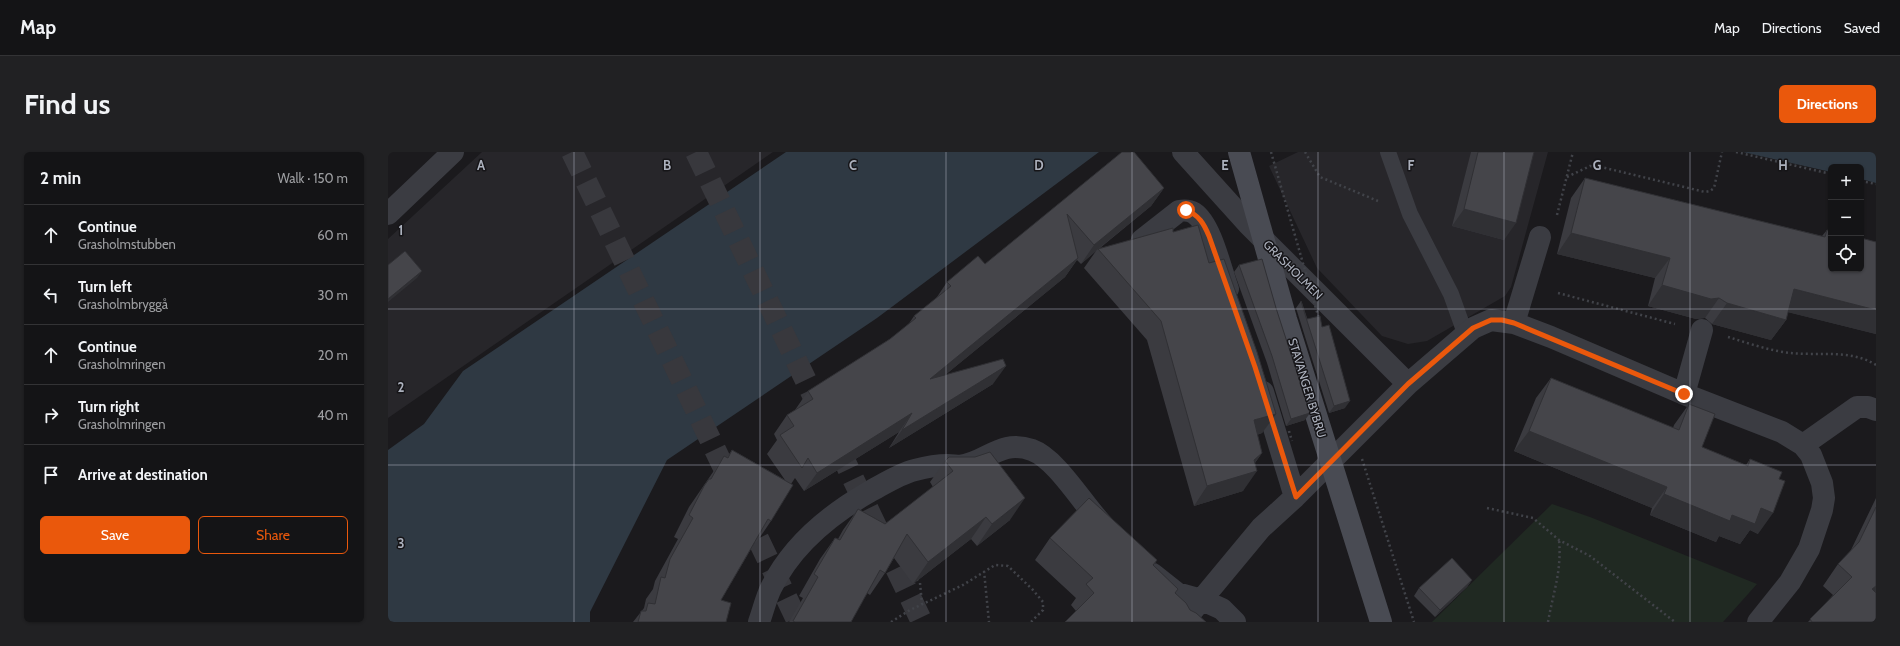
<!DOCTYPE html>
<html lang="en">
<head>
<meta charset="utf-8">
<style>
  body { margin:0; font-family:Cabin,sans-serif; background:#212123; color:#f1f3f6 }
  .controls { position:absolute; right:12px; top:12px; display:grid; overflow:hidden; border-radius:6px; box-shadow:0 1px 3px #0004 }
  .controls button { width:36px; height:36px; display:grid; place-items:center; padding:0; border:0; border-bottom:1px solid #333335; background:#141416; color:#f1f3f6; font:20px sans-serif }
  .stop { position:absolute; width:12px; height:12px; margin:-9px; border:3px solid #ea580c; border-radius:50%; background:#fff }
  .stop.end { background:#ea580c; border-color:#fff; box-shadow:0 1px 4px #0008 }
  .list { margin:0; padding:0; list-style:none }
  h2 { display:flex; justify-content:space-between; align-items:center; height:52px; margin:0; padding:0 16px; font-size:17px }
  h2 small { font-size:13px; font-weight:400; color:#9d9ea1 }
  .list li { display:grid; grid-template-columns:26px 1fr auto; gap:12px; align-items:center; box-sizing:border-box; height:60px; padding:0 16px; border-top:1px solid #333335 }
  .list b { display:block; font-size:15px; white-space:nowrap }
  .list p { margin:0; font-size:13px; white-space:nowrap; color:#9d9ea1 }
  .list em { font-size:13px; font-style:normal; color:#9d9ea1 }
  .actions { display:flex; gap:8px; padding:12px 16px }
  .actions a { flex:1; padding:9px 0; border:1px solid #ea580c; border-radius:6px; text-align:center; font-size:14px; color:#ea580c }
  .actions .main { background:#ea580c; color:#fff }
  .icon { flex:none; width:22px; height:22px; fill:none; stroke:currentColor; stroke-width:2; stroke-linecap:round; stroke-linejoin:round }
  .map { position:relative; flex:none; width:1488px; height:470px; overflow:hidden; border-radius:6px }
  header { display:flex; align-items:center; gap:24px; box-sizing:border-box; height:56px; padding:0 20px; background:#141416; border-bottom:1px solid #333335 }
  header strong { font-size:19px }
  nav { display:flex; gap:22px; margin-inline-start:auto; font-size:14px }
  .intro { display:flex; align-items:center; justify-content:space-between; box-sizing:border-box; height:96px; padding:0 24px }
  h1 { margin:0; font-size:28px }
  .button { padding:10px 18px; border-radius:6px; background:#ea580c; color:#fff; font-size:14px; font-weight:700 }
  main { display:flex; gap:24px; padding:0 24px }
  aside { flex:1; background:#141416; border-radius:6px; box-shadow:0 1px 3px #0004 }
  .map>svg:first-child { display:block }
  .built { fill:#27262a }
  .green { fill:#202922 }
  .water { fill:#2f3943 }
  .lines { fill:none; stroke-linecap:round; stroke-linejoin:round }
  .trunk-tunnel { stroke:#38383d; stroke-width:22; stroke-dasharray:22 11; stroke-linecap:butt }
  .path { stroke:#414349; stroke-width:2.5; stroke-dasharray:2 3; stroke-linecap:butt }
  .service { stroke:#3b3c42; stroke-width:16 }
  .minor { stroke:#3b3c42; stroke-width:22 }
  .path-bridge { stroke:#414349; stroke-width:2.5; stroke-dasharray:2 3; stroke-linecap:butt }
  .secondary-bridge { stroke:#494b53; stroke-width:22 }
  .wall { fill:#3b3b40 }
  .shaded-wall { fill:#303034 }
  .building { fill:#45454a; stroke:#303034 }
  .route { stroke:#ea580c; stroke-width:5 }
  .grid { fill:none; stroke:#acb1bd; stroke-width:1; stroke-opacity:0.55 }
  .labels { text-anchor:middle; stroke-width:3; stroke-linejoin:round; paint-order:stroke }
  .street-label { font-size:12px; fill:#acb1bd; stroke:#161518 }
  .grid-label { font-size:13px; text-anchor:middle; font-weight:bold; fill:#acb1bd; stroke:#161518; stroke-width:3; stroke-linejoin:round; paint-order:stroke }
</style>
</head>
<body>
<header>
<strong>Map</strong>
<nav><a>Map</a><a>Directions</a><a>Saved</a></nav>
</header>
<div class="intro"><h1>Find us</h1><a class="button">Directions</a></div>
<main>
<aside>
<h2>2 min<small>Walk · 150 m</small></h2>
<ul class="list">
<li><svg class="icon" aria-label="ahead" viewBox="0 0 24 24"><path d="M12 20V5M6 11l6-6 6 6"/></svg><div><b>Continue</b><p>Grasholmstubben</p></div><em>60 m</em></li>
<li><svg class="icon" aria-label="left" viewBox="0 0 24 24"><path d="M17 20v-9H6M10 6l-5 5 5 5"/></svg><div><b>Turn left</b><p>Grasholmbryggå</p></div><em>30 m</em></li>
<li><svg class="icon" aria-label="ahead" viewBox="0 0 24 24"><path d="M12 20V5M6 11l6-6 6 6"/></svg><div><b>Continue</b><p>Grasholmringen</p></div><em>20 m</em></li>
<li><svg class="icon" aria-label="right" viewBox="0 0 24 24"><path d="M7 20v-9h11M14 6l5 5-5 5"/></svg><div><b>Turn right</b><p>Grasholmringen</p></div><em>40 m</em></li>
<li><svg class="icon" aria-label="arrive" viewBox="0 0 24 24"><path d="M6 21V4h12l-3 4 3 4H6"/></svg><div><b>Arrive at destination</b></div></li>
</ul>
<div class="actions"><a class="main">Save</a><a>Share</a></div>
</aside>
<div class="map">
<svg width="1488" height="470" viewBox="0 0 1488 470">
  <rect width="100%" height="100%" fill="#1b1a1d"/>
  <path class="built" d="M94,0H385L0,266V87Z
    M910,0H1160L1123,135L1117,144L1039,189L1020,192L994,184L929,116L881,14Z"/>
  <path class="green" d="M1164,352L1202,365L1369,432L1335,470H1044Z"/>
  <path class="water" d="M398,0H711L489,166L279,308L202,460V470H0V298L36,272L75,219Z
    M1355,0H1488V31L1473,27V15H1443V20Z"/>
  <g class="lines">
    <path class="trunk-tunnel" d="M184,0L410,470
      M308,0L534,470"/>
    <path class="path" d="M917,0L932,25L990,49
      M1348,0L1443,22
      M1179,25L1202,14L1213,15L1317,40L1322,39L1326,36L1334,0
      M1473,29L1488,32
      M1169,63L1185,0
      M1170,141L1287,172
      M1340,185C1360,191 1382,199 1403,201C1431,204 1463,197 1488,213
      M1099,356L1145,366L1171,388L1202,404L1287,470
      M596,419L601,470
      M529,427L532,431L534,452
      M503,470L522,458L575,433L607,413L620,414L645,438L655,450V458L643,470
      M1160,470C1165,441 1174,419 1171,388"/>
    <path class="service" d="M1000,0L1022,62L1063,142L1078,184"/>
    <path class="minor" d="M795,0L860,72L1020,232
      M0,62L65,0
      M754,88L791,59C796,58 801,58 806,61C823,72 833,118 840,137
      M1126,171L1152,85
      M875,240L907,345
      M1296,242L1314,178
      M1415,293L1469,255H1480L1488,258
      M765,422L789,441L814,448L834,457L847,470
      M371,470C375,459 378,446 383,436C404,393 441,363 481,340C496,332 511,322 527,318C538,315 549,313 560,313C564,313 568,314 572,314C600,310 612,287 644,298C669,307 696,354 716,374
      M795,470L873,376L907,345L1020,232L1085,176L1103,168L1126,171L1163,185L1296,242L1394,280L1415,293L1423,303L1434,331L1436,346L1434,358L1421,397L1402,430L1370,470"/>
    <path class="path-bridge" d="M883,0L931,167
      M901,279L904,289
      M974,307L1026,470"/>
    <path class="secondary-bridge" d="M851,0L898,167L993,470"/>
  </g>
  <path class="wall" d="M734,0L776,36L763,54L712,96L785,80L821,111L888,262L874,281L869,283L874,301L867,311L855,339L806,354L759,188L696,116L708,99L693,112L689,108L677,125L557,223L605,232L501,296L511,280L416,339L407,326L403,332L383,369L368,391L367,390L333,448L338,470H245L256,456L258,447L265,437L267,429L290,387L286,385L301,355L336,304L339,305L344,298L397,328L379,302L389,288L386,282L399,263L407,258L420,239L502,187L520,173L526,164L547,148L559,130L597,112Z
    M1083,0H1146L1116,88L1064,74Z
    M1197,26L1434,84L1439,78L1488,90V182L1400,160L1398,168L1383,188L1324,172L1317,166L1308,167L1260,154L1267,126L1169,102L1183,46Z
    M851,113L917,268L898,274L879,211L846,120Z
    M913,149L919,167L934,175L957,256L941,261L908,156Z
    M1163,226L1285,276L1286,273L1301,252L1314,295L1358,313L1362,307L1370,382L1362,378L1352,392L1331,384L1328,390L1262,363L1264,356L1126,299L1148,246Z
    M557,309L622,368L589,394L583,387L525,432L506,406L497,421L482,443L479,441L463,470H401L415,446L411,444L432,407L447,386L450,387L455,378L470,357L497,372L545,335L542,330Z
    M1488,346V470H1420L1445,443L1435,434L1450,412L1462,400Z
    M662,386L769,408L766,413L688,459L683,453L688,446L647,408Z
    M1084,428L1079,435L1047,465L1026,444L1031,436Z"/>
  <path class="shaded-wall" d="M776,36L763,54L710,97L708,99L693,112L706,93Z
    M1076,57L1128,71L1116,88L1064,74Z
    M1183,81L1282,106L1267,126L1169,102Z
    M690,106L677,125L529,246L542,227Z
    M34,119L29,126L0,150V147Z
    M1274,133L1331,146L1317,166L1308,167L1260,154Z
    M1406,137L1488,158V182L1391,158Z
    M1339,151L1398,168L1383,188L1324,172Z
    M618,214L605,232L501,296L514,278Z
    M962,249L957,256L941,261L946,254Z
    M524,261L511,280L416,339L429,321Z
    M922,261L917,268L898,274L903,267Z
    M888,262L874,281L852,288L866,268Z
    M1141,279L1279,335L1264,356L1126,299Z
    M874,301L860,320L869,319L855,339L806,354L819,334L866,308Z
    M1276,342L1344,363L1373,356L1385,361L1370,382L1362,378L1352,392L1331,384L1328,390L1262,363Z
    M637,346L622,368L589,394L604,372Z
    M598,365L583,387L525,432L540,410Z
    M1084,428L1079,435L1047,465L1052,458Z
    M1488,434V440L1469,459L1484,437Z"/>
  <path class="building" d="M734,0H746L776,36L706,93L679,62L690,106L542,227L615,207L618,214L514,278L524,261L429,321L420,306L414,316L392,283L406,274L399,263L425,247L420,239L502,187L528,166L526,164L563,134L559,130L590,104L597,112Z
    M1090,0H1146L1128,71L1076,57Z
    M1197,26L1437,85L1439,78L1443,79V117H1473V86L1488,90V158L1406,137L1398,168L1339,151L1331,146L1323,147L1274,133L1282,106L1183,81Z
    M810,73L821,111L836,107L869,200L888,262L866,268L874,301L866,308L869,319L819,334L773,169L710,97L785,76V80Z
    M17,99L34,119L0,147V113Z
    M874,107L888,156L922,261L903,267L884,204L851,113Z
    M913,149L919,167L932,164L934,175L941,173L962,249L946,254L915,156Z
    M1163,226L1291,278L1301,252L1327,262L1314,295L1360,314L1362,307L1394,320L1391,327L1397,329L1385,361L1373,356L1367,372L1344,363L1342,369L1276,342L1279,335L1141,279Z
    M344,298L405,333L383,369L380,367L333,448L343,451L338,470H250L253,459H258L260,451L267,452L273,425L277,426L282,407L305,366L301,363L316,334L321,327H323L336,304L340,306Z
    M602,300L637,346L604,372L598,365L540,410L519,382L497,421L492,418L463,470H407L405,469L430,425L426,422L447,386L452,388L470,357L497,372L565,319L557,309L561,305H587Z
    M701,346L769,408L765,413L790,437L787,441L798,451L802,458L808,461L818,470H677L706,441L698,432L705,426L662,386Z
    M1488,355V434L1484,437L1488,441V470H1424L1422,467L1464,425L1450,412L1471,390Z
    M1064,406L1084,428L1052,458L1031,436Z"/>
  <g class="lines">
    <path class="route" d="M798,58C811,63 816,72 821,84L867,215L908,345L1020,232L1085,176L1103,168H1114L1126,171L1296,242"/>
  </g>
  <path class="grid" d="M186,0V470M372,0V470M558,0V470M744,0V470M930,0V470M1116,0V470M1302,0V470M0,157H1488M0,313H1488"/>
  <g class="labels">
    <g class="street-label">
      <text transform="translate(905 118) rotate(45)" y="4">GRASHOLMEN</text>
      <text transform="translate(919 236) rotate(73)" y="4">STAVANGER BYBRU</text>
    </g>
  </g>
  <g class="grid-label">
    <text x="93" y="18">A</text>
    <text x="279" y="18">B</text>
    <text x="465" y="18">C</text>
    <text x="651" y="18">D</text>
    <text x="837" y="18">E</text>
    <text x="1023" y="18">F</text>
    <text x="1209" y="18">G</text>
    <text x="1395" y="18">H</text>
    <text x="13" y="83">1</text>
    <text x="13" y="240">2</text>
    <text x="13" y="396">3</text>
  </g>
</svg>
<div class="controls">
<button>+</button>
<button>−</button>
<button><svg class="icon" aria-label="locate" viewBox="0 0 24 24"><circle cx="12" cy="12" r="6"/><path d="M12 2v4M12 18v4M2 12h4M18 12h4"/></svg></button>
</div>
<div class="stop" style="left:798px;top:58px"></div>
<div class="stop end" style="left:1296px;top:242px"></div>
</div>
</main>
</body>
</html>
